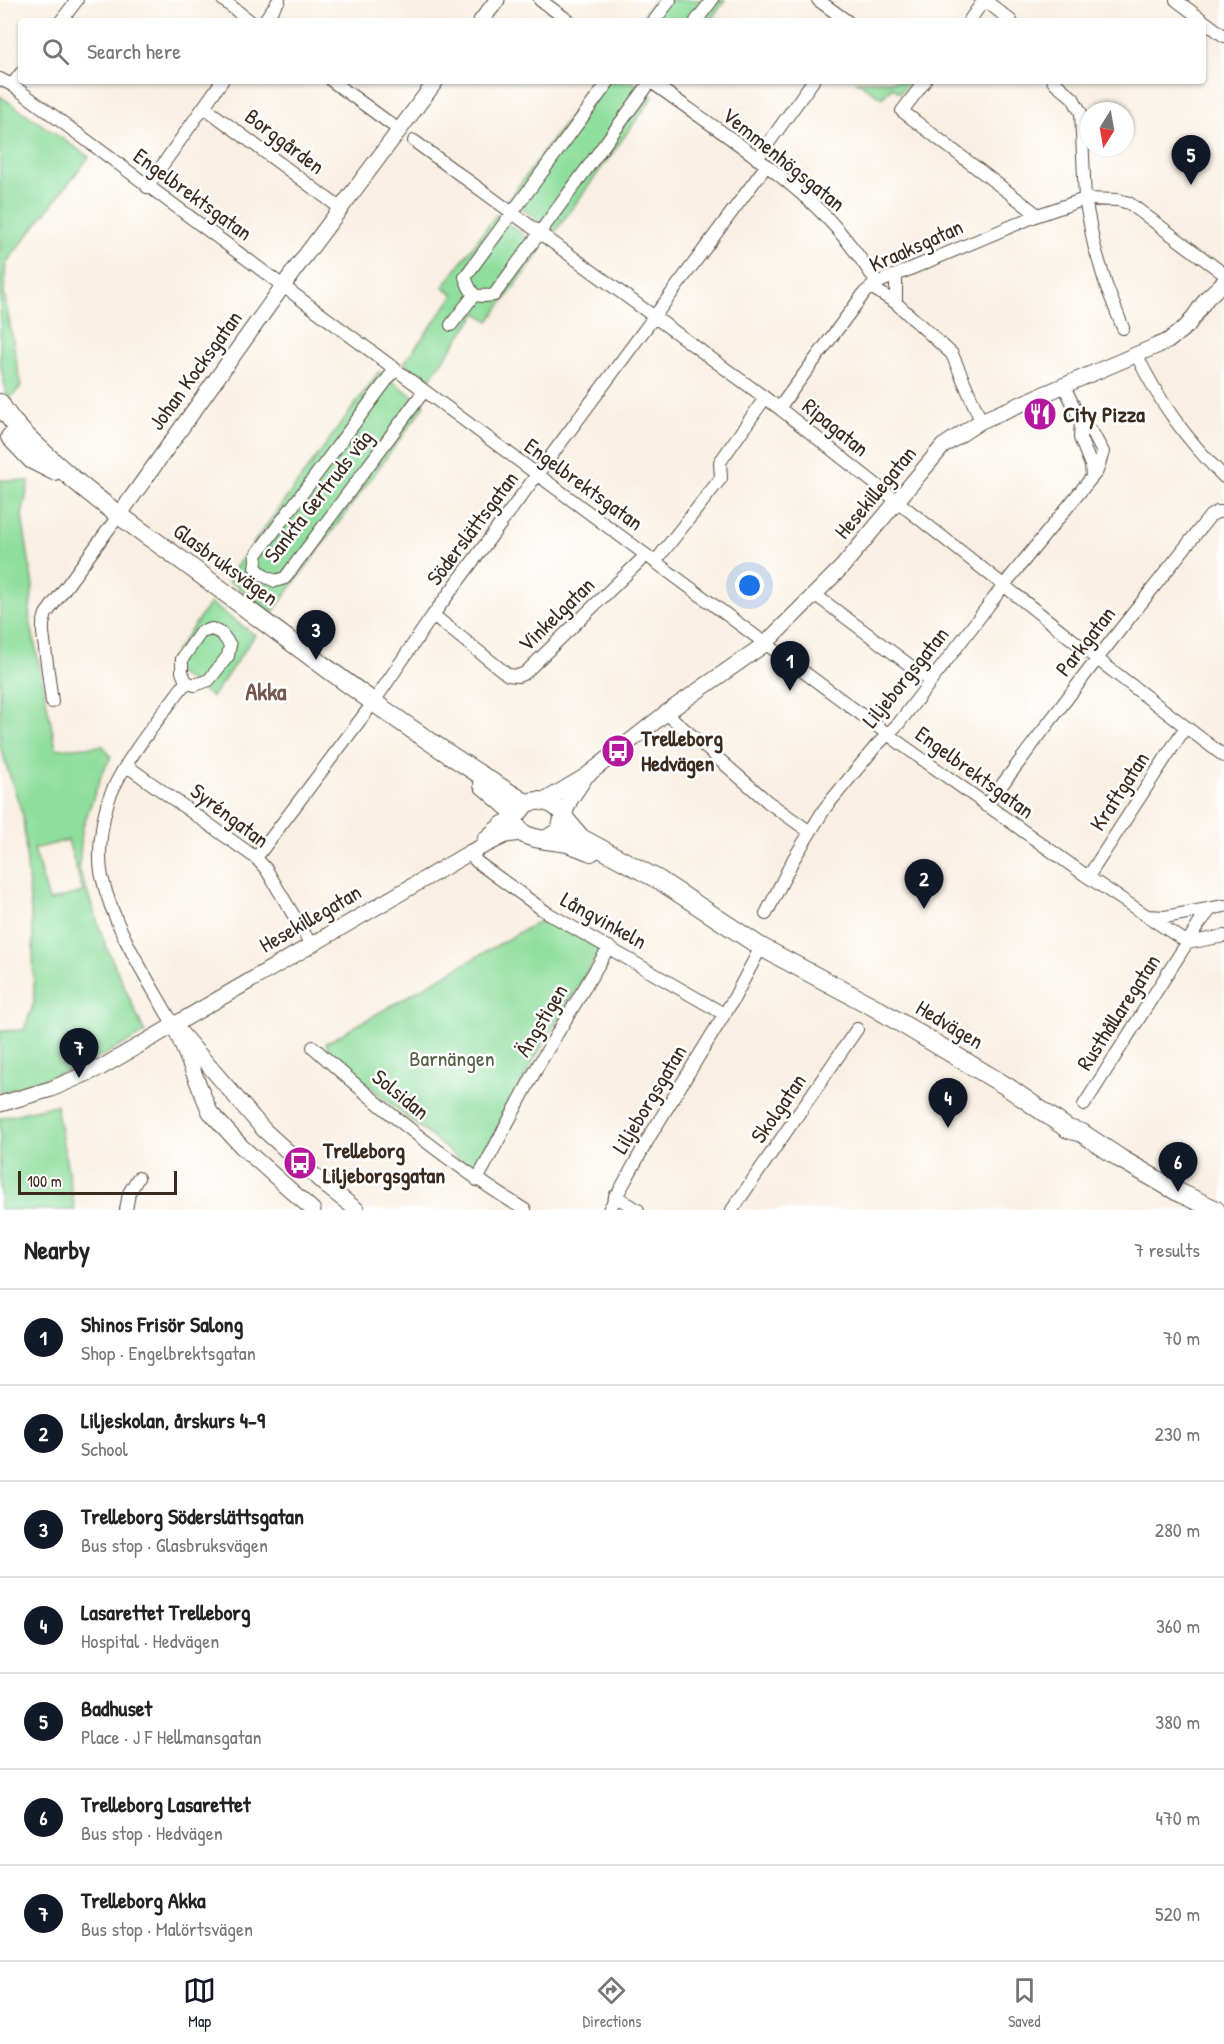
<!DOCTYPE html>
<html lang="en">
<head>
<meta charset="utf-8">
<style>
  body { margin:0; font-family:"Patrick Hand",sans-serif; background:#f2f2f2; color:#222 }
  .compass { position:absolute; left:1080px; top:102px; width:54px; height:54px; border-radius:50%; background:#fff; box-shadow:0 2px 4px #0004; rotate:191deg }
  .scale { position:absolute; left:18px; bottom:15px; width:159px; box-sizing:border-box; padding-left:6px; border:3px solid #3b2a1e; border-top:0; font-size:16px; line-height:21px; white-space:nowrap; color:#3b2a1e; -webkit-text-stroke:4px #fff; paint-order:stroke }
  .you { position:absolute; left:750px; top:586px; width:21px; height:21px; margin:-15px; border:4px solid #fff; border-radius:50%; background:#1a73e8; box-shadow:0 0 0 9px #1a73e833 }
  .badge { display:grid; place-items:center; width:39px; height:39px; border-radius:50%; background:#111827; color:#fff; font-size:20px; font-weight:700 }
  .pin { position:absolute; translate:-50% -50px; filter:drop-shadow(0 2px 3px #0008) }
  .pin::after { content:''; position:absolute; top:32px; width:21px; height:18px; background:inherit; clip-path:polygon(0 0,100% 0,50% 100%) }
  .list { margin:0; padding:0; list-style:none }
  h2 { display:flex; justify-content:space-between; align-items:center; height:78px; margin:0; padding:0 24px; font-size:26px }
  h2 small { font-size:20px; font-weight:400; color:#767676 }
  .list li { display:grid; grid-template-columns:39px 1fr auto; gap:18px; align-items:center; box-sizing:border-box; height:96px; padding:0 24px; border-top:2px solid #e0e0e0 }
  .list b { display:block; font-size:22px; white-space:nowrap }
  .list p { margin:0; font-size:20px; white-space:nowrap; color:#767676 }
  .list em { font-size:20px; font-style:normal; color:#767676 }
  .icon { flex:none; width:33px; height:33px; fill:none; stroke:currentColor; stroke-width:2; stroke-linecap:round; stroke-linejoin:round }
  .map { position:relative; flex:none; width:1224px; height:1210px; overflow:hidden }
  .search { position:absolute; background:#fff; box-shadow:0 2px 4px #0004; left:18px; right:18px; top:18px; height:66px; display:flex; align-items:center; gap:15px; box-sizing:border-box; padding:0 21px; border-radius:6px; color:#767676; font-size:22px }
  .sheet { height:750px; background:#fff }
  nav { display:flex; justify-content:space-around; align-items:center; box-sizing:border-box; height:84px; border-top:2px solid #e0e0e0; background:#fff; font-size:16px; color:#767676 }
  nav a { display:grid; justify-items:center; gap:3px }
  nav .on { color:#111827 }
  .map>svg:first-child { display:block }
  .green { fill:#8fde9d; stroke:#65845e; stroke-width:1.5; fill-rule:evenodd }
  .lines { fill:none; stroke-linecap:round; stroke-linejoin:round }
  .minor-casing { stroke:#58483c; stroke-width:14 }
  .tertiary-casing { stroke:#58483c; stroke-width:17 }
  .secondary-casing { stroke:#58483c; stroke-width:20 }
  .minor { stroke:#fff; stroke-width:12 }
  .tertiary { stroke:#fff; stroke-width:15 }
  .secondary { stroke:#fff; stroke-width:18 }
  .labels { text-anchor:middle; stroke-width:5; stroke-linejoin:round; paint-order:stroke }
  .street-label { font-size:22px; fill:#3b2a1e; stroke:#fff }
  .poi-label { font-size:22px; font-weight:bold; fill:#3b2a1e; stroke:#fff; text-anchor:start }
  .park-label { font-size:22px; fill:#546044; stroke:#fff }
  .neighbourhood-label { font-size:24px; font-weight:bold; fill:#76564d; stroke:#fff }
</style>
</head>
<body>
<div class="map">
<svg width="1224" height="1210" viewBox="0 0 1224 1210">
  <rect width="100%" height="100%" fill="#fff"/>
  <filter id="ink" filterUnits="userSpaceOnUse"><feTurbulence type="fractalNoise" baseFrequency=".0167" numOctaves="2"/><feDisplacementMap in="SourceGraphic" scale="12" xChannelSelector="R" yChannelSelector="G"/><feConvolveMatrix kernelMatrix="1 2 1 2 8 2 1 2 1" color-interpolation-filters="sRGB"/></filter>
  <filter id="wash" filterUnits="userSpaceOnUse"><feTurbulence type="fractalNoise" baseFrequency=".008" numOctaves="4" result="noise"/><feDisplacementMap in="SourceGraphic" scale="24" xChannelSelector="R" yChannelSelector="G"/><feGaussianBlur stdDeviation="1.35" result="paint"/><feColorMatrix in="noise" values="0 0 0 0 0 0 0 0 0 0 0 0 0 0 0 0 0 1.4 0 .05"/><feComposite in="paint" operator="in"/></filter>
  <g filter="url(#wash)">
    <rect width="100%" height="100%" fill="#f9f0e3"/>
    <path class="green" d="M655,0H725L710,21H639Z
      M596,81H631L653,97L555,232L509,199Z
      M856,81H909L900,93L892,87L882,98Z
      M0,96L89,157L6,263L4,293L21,386L8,401L0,363Z
      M496,215L542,249L489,321L477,313L428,381L404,363L454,295L443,287Z
      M379,372L425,405L272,613L227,579Z
      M0,480L29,481L22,516L33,586L29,615L56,749L103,746L111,757L102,773L82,829L79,869L106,946L145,1033L85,1065L0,1093V1031L24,1030L34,1003L33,938L23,816L0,746ZM68,840L83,892L49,901L34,849Z
      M210,603L255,635L212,697L166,665Z
      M556,921L598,946L599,952L536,1056L479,1165L471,1169L330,1054L326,1043L536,923Z
      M56,1105L75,1210H0V1118Z"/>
  </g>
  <g filter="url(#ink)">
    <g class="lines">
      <g class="minor-casing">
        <path id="minor" d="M223,0L250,21
          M540,0L569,21
          M818,0L847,21
          M985,0L1011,21
          M1176,0L1224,36
          M61,21L77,0
          M264,21L279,0
          M654,21L670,0
          M696,21L712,0
          M969,21L984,0
          M0,79L12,85L901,744L1088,877L1188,943L1224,936
          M332,81L399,130
          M609,81L465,277L469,287L474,295L484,296L494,295L651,81
          M650,81C705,121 764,159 814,205C839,228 859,255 877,283
          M925,81L902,111L1038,215
          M1053,81L1073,98L1081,113L1085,199L1094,245L1106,285L1123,328
          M12,85L21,73
          M204,107L340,208
          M414,141L779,408L1097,659L1224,756
          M757,159L813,81
          M147,187L222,81
          M896,275V303
          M871,287L896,303L952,354L981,421
          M451,325L474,295
          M1136,354C1160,403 1185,438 1224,477
          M395,369L257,554L255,567L264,576L275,581L285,578L424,391
          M779,408L865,292L877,283L1038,215L1085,199L1118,200L1129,203L1224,274
          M1081,421L1080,438L1091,465L1092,477
          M655,562L721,478L720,462L765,398
          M814,594L931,681
          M433,615L508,675L518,676L525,673L646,555
          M212,629L222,634L230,645L228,656L209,680L195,685L186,682L182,672V659L201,632Z
          M52,702L43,633V624L46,614L119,515
          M666,713L768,802L810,832
          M127,766L256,858L266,869L310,943
          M986,806L1097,659L1210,516L1217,512H1224
          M469,853L477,862L546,912L724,1014
          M256,858L373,703L433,615L766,166
          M1088,877L1185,728
          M766,914L793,860L825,808L876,746L899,723L1004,585L1097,471L1103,452L1093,434L1081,421L1064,386
          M1148,916L1165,917L1224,906
          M173,1024C147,978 114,929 102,877C97,854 102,817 110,796C125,759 162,715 186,682
          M313,1047C379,1107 449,1163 525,1210
          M1084,1105L1199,924L1211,909
          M477,1180L539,1064L609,947
          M615,1196L638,1210
          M126,1210L129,1193L138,1178
          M609,1210L650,1136L733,1000L761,947
          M732,1210L857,1029"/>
      </g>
      <g class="tertiary-casing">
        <path id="tertiary" d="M481,21L497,0
          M119,515L293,272L436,81
          M544,801L586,776L666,713L765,644L842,567L943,446L981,421L1168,341L1188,325L1207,298L1224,282
          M564,815L570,800L584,779
          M485,839L502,824L514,818
          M173,1024L264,1130L325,1185L357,1210
          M178,1035L210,1112L242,1147L313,1210
          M0,1104L51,1089L102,1067L469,853L506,835L521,833"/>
      </g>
      <g class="secondary-casing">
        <path id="secondary" d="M0,403C11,423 28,438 45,454C90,497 142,531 192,568C301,649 409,733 526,803
          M10,437L32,460L54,471
          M483,785L516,814
          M565,819L581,838L659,880L761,947L874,1007L1006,1086L1068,1129L1082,1133L1121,1159L1178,1192L1216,1210
          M547,839L560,831L564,815C555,802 541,798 526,803L514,818C516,842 549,839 567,843C575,845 583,849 591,852"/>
      </g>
      <use href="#minor" class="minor"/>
      <use href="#tertiary" class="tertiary"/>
      <use href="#secondary" class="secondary"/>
    </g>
  </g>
  <defs>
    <g id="restaurant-disc" transform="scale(1.725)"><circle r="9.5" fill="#b5179e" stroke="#fff"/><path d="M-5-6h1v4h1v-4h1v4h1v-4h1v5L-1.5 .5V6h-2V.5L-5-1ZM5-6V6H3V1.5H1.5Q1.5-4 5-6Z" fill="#fff"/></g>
    <g id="bus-disc" transform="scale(1.725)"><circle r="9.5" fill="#b5179e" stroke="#fff"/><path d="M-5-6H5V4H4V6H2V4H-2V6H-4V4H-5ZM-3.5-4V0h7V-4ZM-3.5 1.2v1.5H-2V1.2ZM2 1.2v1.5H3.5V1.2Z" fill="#fff"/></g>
  </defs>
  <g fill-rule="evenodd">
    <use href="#restaurant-disc" x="1040" y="414"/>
    <use href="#bus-disc" x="618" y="751"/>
    <use href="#bus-disc" x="300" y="1163"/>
  </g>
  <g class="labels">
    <g class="street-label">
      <text transform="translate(285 141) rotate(37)" y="8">Borggården</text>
      <text transform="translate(784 159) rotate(39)" y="8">Vemmenhögsgatan</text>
      <text transform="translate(193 194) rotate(36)" y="8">Engelbrektsgatan</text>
      <text transform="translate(916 245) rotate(-24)" y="8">Kraaksgatan</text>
      <text transform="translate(195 370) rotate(-54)" y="8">Johan Kocksgatan</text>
      <text transform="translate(836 427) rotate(39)" y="8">Ripagatan</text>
      <text transform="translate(584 484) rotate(36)" y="8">Engelbrektsgatan</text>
      <text transform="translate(875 492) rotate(-50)" y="8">Hesekillegatan</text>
      <text transform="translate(318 496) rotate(-52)" y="8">Sankta Gertruds väg</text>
      <text transform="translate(472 528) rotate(-53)" y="8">Söderslättsgatan</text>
      <text transform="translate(226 564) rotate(36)" y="8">Glasbruksvägen</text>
      <text transform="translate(556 614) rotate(-44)" y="8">Vinkelgatan</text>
      <text transform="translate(1085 641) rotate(-52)" y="8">Parkgatan</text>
      <text transform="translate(905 677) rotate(-51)" y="8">Liljeborgsgatan</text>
      <text transform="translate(975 772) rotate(36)" y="8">Engelbrektsgatan</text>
      <text transform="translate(1119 791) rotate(-57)" y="8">Kraftgatan</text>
      <text transform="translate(230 815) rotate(37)" y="8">Syréngatan</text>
      <text transform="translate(310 918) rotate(-30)" y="8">Hesekillegatan</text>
      <text transform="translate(604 920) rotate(29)" y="8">Långvinkeln</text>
      <text transform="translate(1118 1012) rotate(-57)" y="8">Rusthållaregatan</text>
      <text transform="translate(541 1020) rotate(-59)" y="8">Ängstigen</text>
      <text transform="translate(950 1024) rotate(31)" y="8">Hedvägen</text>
      <text transform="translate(401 1094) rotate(39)" y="8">Solsidan</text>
      <text transform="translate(649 1099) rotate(-59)" y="8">Liljeborgsgatan</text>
      <text transform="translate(778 1108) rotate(-55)" y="8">Skolgatan</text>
    </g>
    <g class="poi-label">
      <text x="1063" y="422">City Pizza</text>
      <text x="641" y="746">Trelleborg<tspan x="641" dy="25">Hedvägen</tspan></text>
      <text x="323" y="1158">Trelleborg<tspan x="323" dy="25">Liljeborgsgatan</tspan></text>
    </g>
    <g class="park-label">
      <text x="452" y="1066">Barnängen</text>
    </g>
    <g class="neighbourhood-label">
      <text x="266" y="700">Akka</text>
    </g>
  </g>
</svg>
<svg class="compass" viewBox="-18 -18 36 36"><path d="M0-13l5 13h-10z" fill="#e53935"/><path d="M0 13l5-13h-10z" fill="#767676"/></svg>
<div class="scale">100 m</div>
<div class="you"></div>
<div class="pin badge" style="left:790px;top:691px">1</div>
<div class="pin badge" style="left:924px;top:909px">2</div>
<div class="pin badge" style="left:316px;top:660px">3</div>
<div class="pin badge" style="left:948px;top:1128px">4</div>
<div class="pin badge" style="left:1191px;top:185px">5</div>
<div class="pin badge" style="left:1178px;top:1192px">6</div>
<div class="pin badge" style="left:79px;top:1078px">7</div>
<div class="search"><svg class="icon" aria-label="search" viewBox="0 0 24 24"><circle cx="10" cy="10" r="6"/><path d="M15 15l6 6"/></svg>Search here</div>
</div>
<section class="sheet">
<h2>Nearby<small>7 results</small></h2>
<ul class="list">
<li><span class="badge">1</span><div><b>Shinos Frisör Salong</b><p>Shop · Engelbrektsgatan</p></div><em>70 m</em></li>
<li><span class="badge">2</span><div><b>Liljeskolan, årskurs 4-9</b><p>School</p></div><em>230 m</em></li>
<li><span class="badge">3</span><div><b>Trelleborg Söderslättsgatan</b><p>Bus stop · Glasbruksvägen</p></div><em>280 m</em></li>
<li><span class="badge">4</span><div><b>Lasarettet Trelleborg</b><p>Hospital · Hedvägen</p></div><em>360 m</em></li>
<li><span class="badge">5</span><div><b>Badhuset</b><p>Place · J F Hellmansgatan</p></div><em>380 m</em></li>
<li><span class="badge">6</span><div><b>Trelleborg Lasarettet</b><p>Bus stop · Hedvägen</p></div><em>470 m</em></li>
<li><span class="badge">7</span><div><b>Trelleborg Akka</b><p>Bus stop · Malörtsvägen</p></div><em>520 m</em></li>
</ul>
</section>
<nav>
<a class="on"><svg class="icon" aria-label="map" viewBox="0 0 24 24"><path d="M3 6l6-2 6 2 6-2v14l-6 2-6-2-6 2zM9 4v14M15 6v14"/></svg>Map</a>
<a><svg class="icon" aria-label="directions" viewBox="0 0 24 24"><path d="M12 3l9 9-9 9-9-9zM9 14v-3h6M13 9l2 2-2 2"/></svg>Directions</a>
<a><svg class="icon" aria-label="saved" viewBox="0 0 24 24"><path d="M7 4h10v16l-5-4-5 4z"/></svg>Saved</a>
</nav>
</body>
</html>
